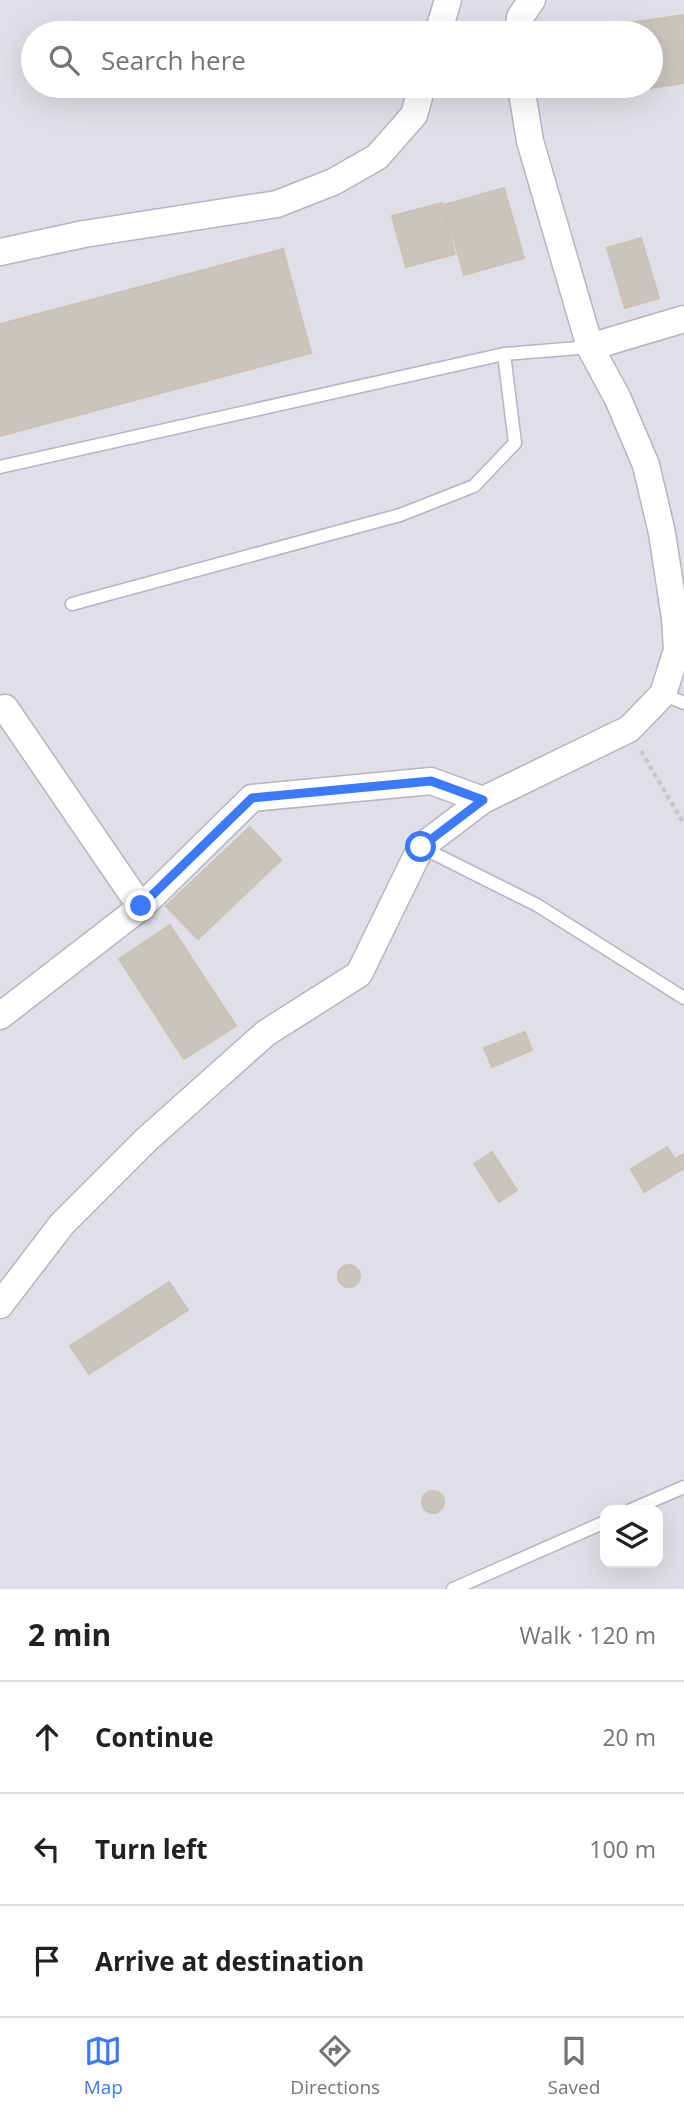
<!DOCTYPE html>
<html lang="en">
<head>
<meta charset="utf-8">
<style>
  body { margin:0; font-family:"Open Sans",sans-serif; background:#f2f2f2; color:#202124 }
  .controls { position:absolute; right:21px; bottom:21px; display:grid; overflow:hidden; border-radius:14px; box-shadow:0 7px 28px #0002 }
  .controls button { width:63px; height:63px; display:grid; place-items:center; padding:0; border:0; border-bottom:2px solid #e0e0e0; background:#fff; color:#202124; font:35px sans-serif }
  .stop { position:absolute; width:21px; height:21px; margin:-16px; border:5px solid #3b7aff; border-radius:50%; background:#fff }
  .stop.end { background:#3b7aff; border-color:#fff; box-shadow:0 2px 7px #0008 }
  .list { margin:0; padding:0; list-style:none }
  h2 { display:flex; justify-content:space-between; align-items:center; height:91px; margin:0; padding:0 28px; font-size:30px }
  h2 small { font-size:23px; font-weight:400; color:#757577 }
  .list li { display:grid; grid-template-columns:46px 1fr auto; gap:21px; align-items:center; box-sizing:border-box; height:112px; padding:0 28px; border-top:2px solid #e0e0e0 }
  .list b { display:block; font-size:26px; white-space:nowrap }
  .list em { font-size:23px; font-style:normal; color:#757577 }
  .icon { flex:none; width:38px; height:38px; fill:none; stroke:currentColor; stroke-width:2; stroke-linecap:round; stroke-linejoin:round }
  .map { position:relative; flex:none; width:684px; height:1589px; overflow:hidden }
  .search { position:absolute; background:#fff; box-shadow:0 7px 28px #0002; left:21px; right:21px; top:21px; height:77px; display:flex; align-items:center; gap:18px; box-sizing:border-box; padding:0 24px; border-radius:38px; color:#757577; font-size:26px }
  .sheet { height:427px; background:#fff }
  nav { display:flex; justify-content:space-around; align-items:center; box-sizing:border-box; height:98px; border-top:2px solid #e0e0e0; background:#fff; font-size:19px; color:#757577 }
  nav a { display:grid; justify-items:center; gap:4px }
  nav .on { color:#3b7aff }
  .map>svg:first-child { display:block }
  .industrial { fill:#e0dfe7; fill-rule:evenodd }
  .building { fill:#c9c4bc; stroke:#cbc1b7; stroke-width:2 }
  .lines { fill:none; stroke-linecap:round; stroke-linejoin:round }
  .lane-casing { stroke:#b2b6c1; stroke-width:15 }
  .street-casing { stroke:#b2b6c1; stroke-width:29 }
  .path { stroke:#c8c8c8; stroke-width:4.5; stroke-dasharray:5 3.5; stroke-linecap:butt }
  .lane { stroke:#fff; stroke-width:12 }
  .street { stroke:#fff; stroke-width:26 }
  .route { stroke:#3b7aff; stroke-width:9 }
</style>
</head>
<body>
<div class="map">
<svg width="684" height="1589" viewBox="0 0 684 1589">
  <rect width="100%" height="100%" fill="#efe5de"/>
  <path class="industrial" d="M0,0H684V1589H0ZM33,33H651V86H33ZM605,1510H658V1563H605Z"/>
  <path class="building" d="M684,15V83L616,93L615,86H651V33H607L606,26Z
    M504,188L524,258L464,275L444,205Z
    M442,203L455,254L406,267L392,216Z
    M641,238L659,298L625,308L607,248Z
    M283,249L311,353L0,436V324Z
    M250,827L281,860L198,939L166,906Z
    M170,925L236,1026L184,1059L119,959Z
    M525,1032L532,1050L492,1067L484,1048Z
    M667,1147L675,1159L684,1154V1168L644,1192L631,1169Z
    M492,1152L517,1190L499,1202L474,1164Z
    M338 1276a11 11 0 1 1 22 0a11 11 0 1 1-22 0Z
    M169,1282L188,1310L89,1374L70,1346Z
    M422 1502a11 11 0 1 1 22 0a11 11 0 1 1-22 0Z"/>
  <g class="lines">
    <g class="lane-casing">
      <path id="lane" d="M0,467L504,354L590,347
        M72,604L400,515L474,486L515,443L504,354
        M663,694L684,703
        M421,847L537,905L684,998
        M631,1510L684,1487
        M453,1589L605,1522"/>
    </g>
    <g class="street-casing">
      <path id="street" d="M438,33L448,0
        M518,33L520,17L532,0
        M0,252L84,234L277,204L333,182L377,157L414,115L422,86
        M590,347L684,319
        M0,709L5,708L141,907
        M0,1016L141,907L252,798L431,781L483,800
        M0,1305L62,1224L146,1140L266,1033L359,974L421,847L483,800L629,729L663,694L677,650L675,618L662,533L646,465L618,399L590,347L530,141L521,86"/>
    </g>
    <path class="path" d="M641,751L684,824"/>
    <use href="#lane" class="lane"/>
    <use href="#street" class="street"/>
  </g>
  <g class="lines">
    <path class="route" d="M141,906L252,798L431,781L483,800L421,847"/>
  </g>
</svg>
<div class="controls">
<button><svg class="icon" aria-label="layers" viewBox="0 0 24 24"><path d="M12 4l9 5-9 5-9-5zM3 14l9 5 9-5"/></svg></button>
</div>
<div class="stop" style="left:421px;top:847px"></div>
<div class="stop end" style="left:141px;top:906px"></div>
<div class="search"><svg class="icon" aria-label="search" viewBox="0 0 24 24"><circle cx="10" cy="10" r="6"/><path d="M15 15l6 6"/></svg>Search here</div>
</div>
<section class="sheet">
<h2>2 min<small>Walk · 120 m</small></h2>
<ul class="list">
<li><svg class="icon" aria-label="ahead" viewBox="0 0 24 24"><path d="M12 20V5M6 11l6-6 6 6"/></svg><div><b>Continue</b></div><em>20 m</em></li>
<li><svg class="icon" aria-label="left" viewBox="0 0 24 24"><path d="M17 20v-9H6M10 6l-5 5 5 5"/></svg><div><b>Turn left</b></div><em>100 m</em></li>
<li><svg class="icon" aria-label="arrive" viewBox="0 0 24 24"><path d="M6 21V4h12l-3 4 3 4H6"/></svg><div><b>Arrive at destination</b></div></li>
</ul>
</section>
<nav>
<a class="on"><svg class="icon" aria-label="map" viewBox="0 0 24 24"><path d="M3 6l6-2 6 2 6-2v14l-6 2-6-2-6 2zM9 4v14M15 6v14"/></svg>Map</a>
<a><svg class="icon" aria-label="directions" viewBox="0 0 24 24"><path d="M12 3l9 9-9 9-9-9zM9 14v-3h6M13 9l2 2-2 2"/></svg>Directions</a>
<a><svg class="icon" aria-label="saved" viewBox="0 0 24 24"><path d="M7 4h10v16l-5-4-5 4z"/></svg>Saved</a>
</nav>
</body>
</html>
